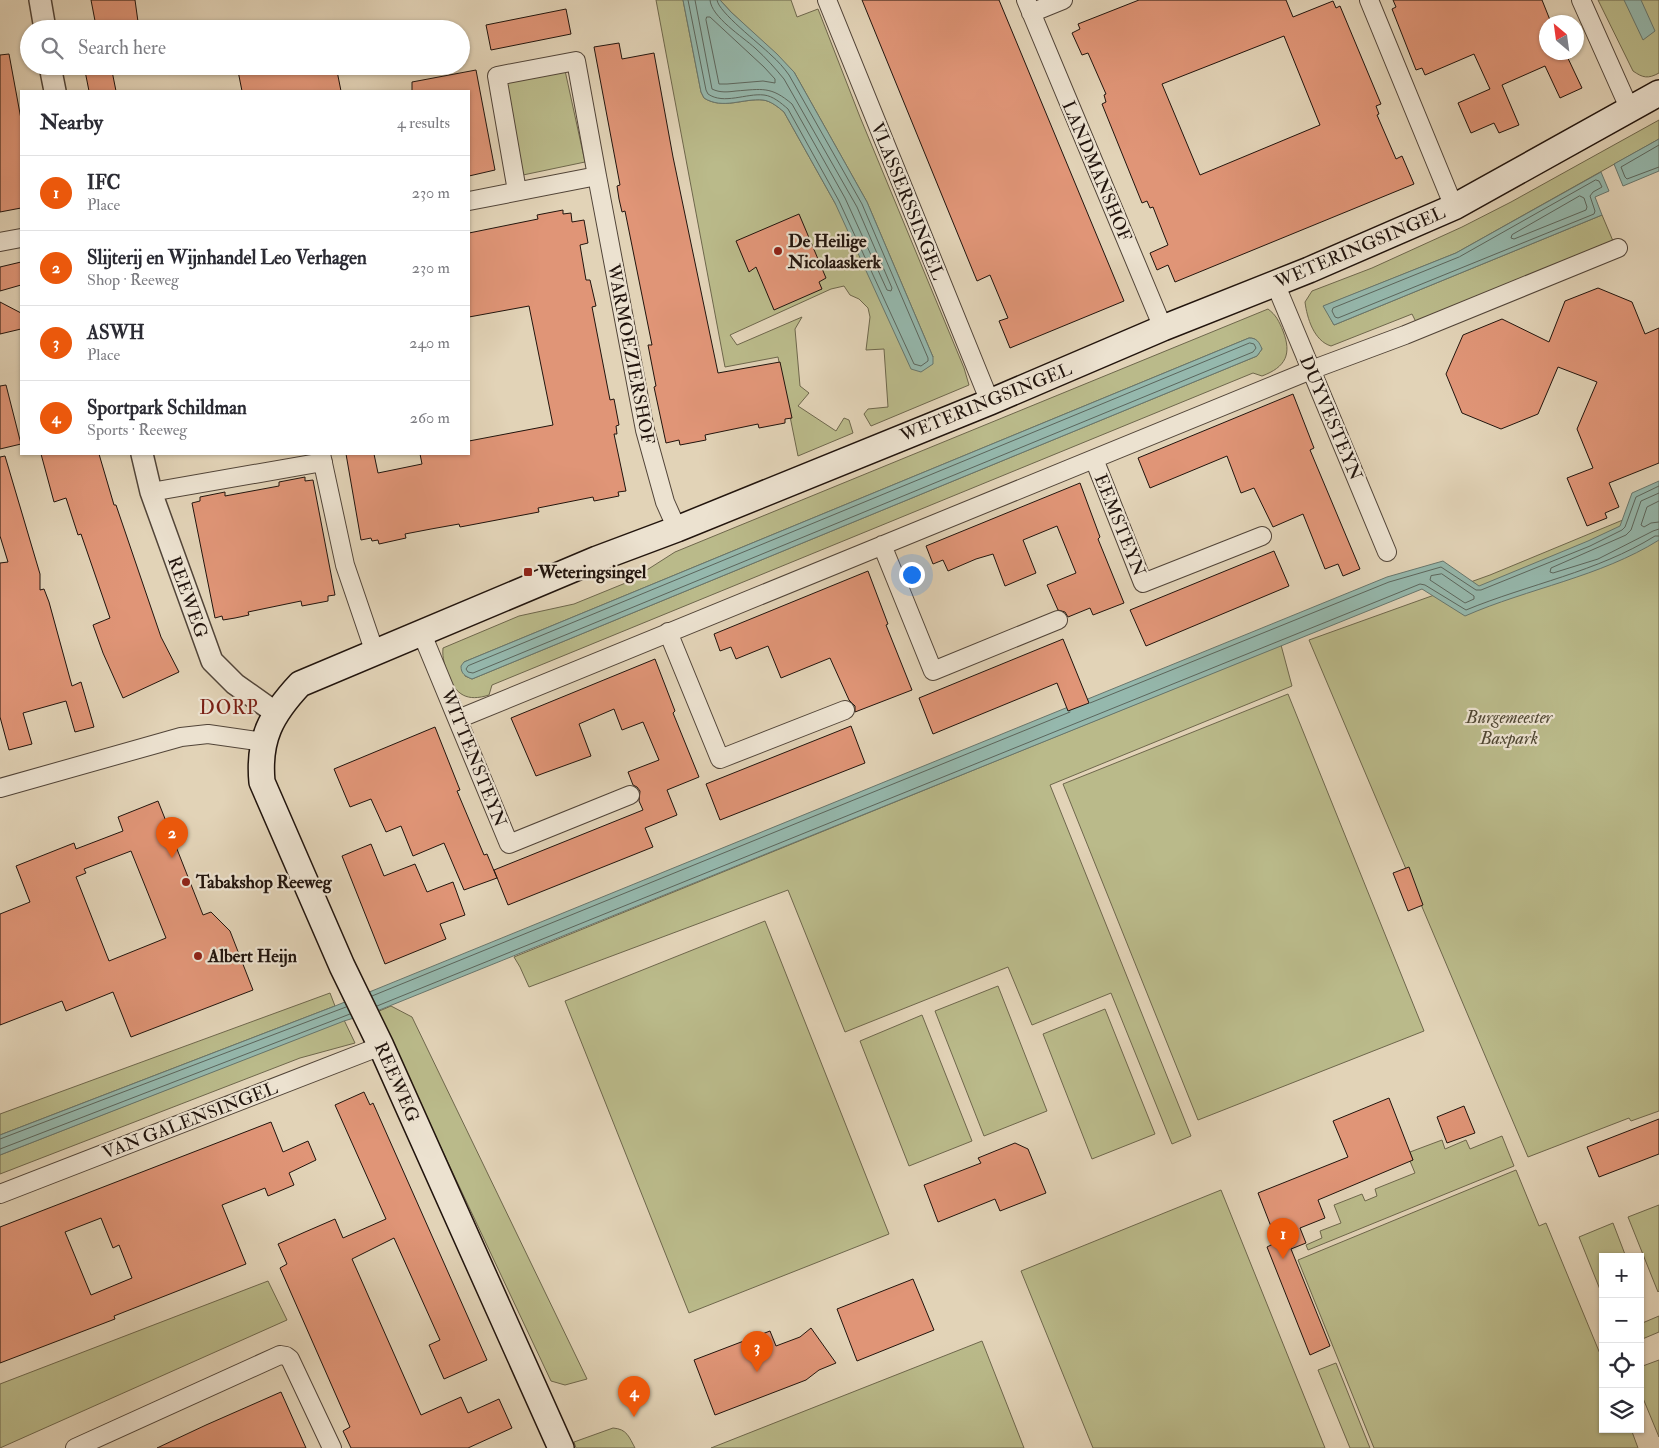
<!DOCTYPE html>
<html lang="en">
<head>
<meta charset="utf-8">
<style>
  body { margin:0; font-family:"IM FELL Double Pica",serif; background:#f7f7f7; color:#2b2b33 }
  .controls { position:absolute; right:15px; bottom:15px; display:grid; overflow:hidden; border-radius:0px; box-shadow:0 1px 4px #0004 }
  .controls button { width:45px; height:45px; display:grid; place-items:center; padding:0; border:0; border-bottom:1px solid #e1e1e2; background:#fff; color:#2b2b33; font:25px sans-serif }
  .compass { position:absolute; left:1539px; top:15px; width:45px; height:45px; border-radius:50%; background:#fff; box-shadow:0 1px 4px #0004; rotate:331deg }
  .you { position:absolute; left:911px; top:574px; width:18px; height:18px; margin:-12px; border:4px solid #fff; border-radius:50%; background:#1a73e8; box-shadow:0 0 0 8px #1a73e833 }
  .badge { display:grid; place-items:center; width:32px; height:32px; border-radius:50%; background:#ea580c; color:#fff; font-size:16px; font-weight:700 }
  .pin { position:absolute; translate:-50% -41px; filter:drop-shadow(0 1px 2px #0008) }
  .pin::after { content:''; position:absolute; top:26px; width:18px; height:15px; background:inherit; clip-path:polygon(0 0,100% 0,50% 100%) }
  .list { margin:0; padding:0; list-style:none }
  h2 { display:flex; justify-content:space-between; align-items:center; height:65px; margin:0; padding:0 20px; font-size:21px }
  h2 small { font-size:16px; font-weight:400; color:#7c7c81 }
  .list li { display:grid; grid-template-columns:32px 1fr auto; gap:15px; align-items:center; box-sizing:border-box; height:75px; padding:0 20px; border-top:1px solid #e1e1e2 }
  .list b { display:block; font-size:19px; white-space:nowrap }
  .list p { margin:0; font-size:16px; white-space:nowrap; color:#7c7c81 }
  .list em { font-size:16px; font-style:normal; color:#7c7c81 }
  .icon { flex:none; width:28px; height:28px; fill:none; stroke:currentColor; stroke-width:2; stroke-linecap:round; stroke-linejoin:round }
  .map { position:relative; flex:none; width:1659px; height:1448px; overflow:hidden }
  .search { position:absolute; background:#fff; box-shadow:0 1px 4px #0004; left:20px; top:20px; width:450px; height:55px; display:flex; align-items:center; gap:12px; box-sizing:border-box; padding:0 18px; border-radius:28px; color:#7c7c81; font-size:19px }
  .panel { position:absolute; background:#fff; box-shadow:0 1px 4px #0004; left:20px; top:90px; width:450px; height:365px; border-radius:0px }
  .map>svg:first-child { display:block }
  .green { fill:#baba8a; stroke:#6e674c; fill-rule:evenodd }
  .water { fill:#95b8ad; stroke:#67766d }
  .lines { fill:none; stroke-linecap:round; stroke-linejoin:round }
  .shore { stroke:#5b665d; stroke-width:1 }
  .building { fill:#e09577; stroke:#21140d; fill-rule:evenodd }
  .minor-casing { stroke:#514438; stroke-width:20 }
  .tertiary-casing { stroke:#514438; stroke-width:24 }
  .secondary-casing { stroke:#21140d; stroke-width:28 }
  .minor { stroke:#ece2d0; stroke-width:18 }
  .tertiary { stroke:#ece2d0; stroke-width:21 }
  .secondary { stroke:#ece2d0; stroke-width:25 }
  .poi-dot { fill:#8f2418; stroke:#ece2d0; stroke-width:2 }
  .labels { text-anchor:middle; stroke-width:4.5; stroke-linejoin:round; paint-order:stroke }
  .street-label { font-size:18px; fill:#21140d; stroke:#ece2d0 }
  .poi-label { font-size:18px; font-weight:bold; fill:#21140d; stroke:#ece2d0; text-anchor:start }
  .park-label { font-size:18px; font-style:italic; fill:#4f4632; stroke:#ece2d0 }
  .neighbourhood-label { font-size:19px; letter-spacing:1px; fill:#7a1f14; stroke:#ece2d0 }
</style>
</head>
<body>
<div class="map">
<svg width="1659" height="1448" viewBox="0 0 1659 1448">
  <rect width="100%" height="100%" fill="#e2d3b7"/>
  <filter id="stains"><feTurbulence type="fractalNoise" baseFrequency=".004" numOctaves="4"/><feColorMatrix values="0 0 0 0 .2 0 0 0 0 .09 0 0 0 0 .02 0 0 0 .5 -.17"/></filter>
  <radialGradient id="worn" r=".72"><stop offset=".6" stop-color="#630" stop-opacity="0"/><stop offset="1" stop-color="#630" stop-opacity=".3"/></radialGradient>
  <path class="green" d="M656,0H683L701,92L704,98C723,110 744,98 763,100C771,101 778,107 784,112L835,203L933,357L867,202L794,72L731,12L720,0H791L797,17L818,9L860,117L964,368L969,385L871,426L864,414L868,409L888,407L884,349L866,350L870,317L868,308L859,299L850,295L844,286L831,289L730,335L737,345L802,317L795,329L800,386L809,393L798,406L836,431L844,418L849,420L853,433L798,456L778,357L725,367Z
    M1598,0H1659V73C1648,79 1643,78 1633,71Z
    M564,66L585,162L523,175L504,79Z
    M1659,120V139L1456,253L1324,306L1334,325L1602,215L1613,241L1416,322L1412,314L1331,346C1314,341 1307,318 1305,302L1312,291L1372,268L1462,227L1511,202Z
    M1268,309C1276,315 1279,321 1283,331C1292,354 1286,367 1262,376L1253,373L492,685L489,695C467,702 456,695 448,675C445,665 442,659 443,648L519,616L574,604L628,582L675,552ZM1249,338C1257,338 1258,342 1262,349L1257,356L472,679L465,676L464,662Z
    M1659,505V1111L1631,1121L1629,1118L1528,1157L1309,640L1490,575Z
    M1281,645L1292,686L1050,785L1191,1136L1172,1144L1111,993L1032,1025L1008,967L845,1032L788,890L529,987L520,967L514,957Z
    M1288,694L1424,1031L1198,1120L1063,784Z
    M765,921L889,1234L689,1313L565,1001Z
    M998,986L1047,1111L984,1136L935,1011Z
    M330,993L335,1006L0,1135V1114Z
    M391,1006L412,1017L587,1379L565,1385L551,1381L377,1012Z
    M1105,1009L1155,1134L1092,1159L1043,1034Z
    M922,1015L972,1141L909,1166L860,1041Z
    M344,1020L355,1043L300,1058L0,1174V1155Z
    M1502,1136L1514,1166L1308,1250L1306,1245L1322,1238L1320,1231L1341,1223L1334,1205L1362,1194L1365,1201L1377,1196L1375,1189L1415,1173L1410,1161L1413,1160L1410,1152L1442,1140L1445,1149L1466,1140L1470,1149Z
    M1516,1170L1539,1226L1546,1223L1603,1361V1429H1631L1638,1448H1374L1298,1260Z
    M1221,1190L1325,1448H1093L1021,1271Z
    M1659,1205V1291L1658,1292L1628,1217Z
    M1613,1223L1626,1257H1603V1297L1579,1237Z
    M268,1281L287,1320L0,1448V1384Z
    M1659,1316V1332L1640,1340V1324Z
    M982,1341L1024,1448H711Z
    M1659,1360V1437L1640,1391V1367Z
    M1336,1363L1370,1448H1350L1318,1370Z
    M613,1428C627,1429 629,1437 635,1448H576L574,1442Z"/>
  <path class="water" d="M683,0H720L731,12L777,54L794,72L867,202L933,357V364L921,372L911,369L835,203L784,112C778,107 771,101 763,100C743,98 723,110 704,98L701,92Z
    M1624,0H1641L1655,31L1643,40Z
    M1659,139V171L1623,186L1614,164Z
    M1601,172L1609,191L1595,197L1602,215L1334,325L1323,306L1456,253Z
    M1249,338C1257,338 1259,342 1262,349L1257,356L472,679C465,676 461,674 461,666L464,662Z
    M1659,481V540C1600,577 1529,588 1465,616L1422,589L377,1011L344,1021L0,1155V1135L335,1006L1387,577L1443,561L1479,586L1588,541L1620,526L1632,493Z"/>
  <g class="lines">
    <path class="shore" d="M688,0L706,90L708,94C724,105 746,93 764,95C773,96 781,103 788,109L839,201L914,364L921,366L928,361V358L862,204L789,75C784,68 778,61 771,55C760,44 718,12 717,0
      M695,0L712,89C720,93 728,92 736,91C762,89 771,86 792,104L845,198L887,290L891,291L892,288L857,207L784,79C775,68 766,58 755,48C743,37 711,17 710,0
      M707,17H710L764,67L775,79V83L763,81L727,84H719L706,20Z
      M1659,145L1621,167L1625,177L1627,179L1659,167
      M1596,180L1599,181L1602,187L1593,192L1590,196L1595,211L1594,214L1338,318L1335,317L1332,311L1333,308L1459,257Z
      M1580,196L1584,198L1587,207L1586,210L1514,239L1511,238L1512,235Z
      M1250,343L1254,344L1256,348L1253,352L473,673L468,672L466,669L468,666Z
      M1659,493L1641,501L1631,530L1626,535L1551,568L1550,572L1553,573L1598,559L1653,531L1659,529
      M1659,501L1647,507L1641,525L1644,527L1651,523L1659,522
      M1442,574L1474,596V599L1465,603L1430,580L1431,576Z
      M1090,703L1389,582L1441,567L1476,590H1481L1590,546L1622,530L1625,527L1636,497L1659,486
      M372,996L1070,712
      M377,1006L1420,584L1425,585L1466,610C1529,584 1597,572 1655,536H1659
      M0,1139L346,1007
      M0,1149L350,1014"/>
  </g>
  <path class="building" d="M91,0H135L139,29H120L119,22L96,26Z
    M862,0H999L1124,301L1010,348L999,321L1008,318L990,275L977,281Z
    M1139,0H1286L1293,17L1333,1L1336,8L1340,6L1381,104L1376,106L1379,114L1377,115L1396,159L1402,156L1414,184L1175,282L1168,265L1157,270L1150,253L1168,245L1153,207L1150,208L1147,201L1142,203L1102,104L1106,102L1104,95L1106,94L1088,53L1082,55L1072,33L1080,29L1078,24ZM1284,36L1320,125L1200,175L1162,84Z
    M1393,0H1542L1550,20L1546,22V52H1565L1582,88L1560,98L1545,66L1502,85L1519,125L1499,133L1494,123L1471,133L1458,103L1490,89L1474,54L1425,75L1422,68L1416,70L1392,9L1396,7Z
    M566,9L571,34L491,50L486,25Z
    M619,43L622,59L654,53L673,157L718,373L780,362L792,418L785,419V423L759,428L758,424L705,435L706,440L680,445L679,440L666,443L654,387L656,386L648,345H652L625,211L622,212L619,199L617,186L620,185L594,47Z
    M9,54L21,119V208L0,212V55Z
    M84,66H111L116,91H89Z
    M237,66H336L341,91H242Z
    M476,70L495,170L469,176V91H412V82Z
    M563,210V214L571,213L572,222L584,220L588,243L580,245L586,280H590L596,306L592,307L610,400L614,399L619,425L616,426L617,434H614L626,491L618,492L619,496L594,501L593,497L538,508L539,512L460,527L459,524L431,529L405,534L406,538L379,544L378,540L372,541L371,538L361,540L346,454H374L378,473L422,464L420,454H469V441L553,425L529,306L469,317V233L538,219L537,215Z
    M799,214L826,278L819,282L822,289L774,310L756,267L749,272L736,241Z
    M21,262V285L0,291V267Z
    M1598,288L1632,302L1645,334L1659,328V463L1609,483L1619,507L1605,513L1607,518L1587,526L1567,478L1593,468L1577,429L1597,382L1558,367L1538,414L1501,429L1462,413L1446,374L1463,335L1502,319L1549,342L1565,301Z
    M0,302L21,313V329L0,334Z
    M6,385L21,444L0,449V386Z
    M1293,394L1314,448L1310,450L1360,569L1343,576L1338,564L1325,569L1303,514L1273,527L1254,488L1241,493L1227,456L1150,488L1138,458Z
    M41,454H99L114,505H116L161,637L179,672L123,698L103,653L93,625L110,618L81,534L78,535L66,498L54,502Z
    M5,456L40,574V590L44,589L49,602L72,686L81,682L94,727L75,732L66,701L23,713L32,744L9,750L0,717V563L8,562L0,536V457Z
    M305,477V481L313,480L335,595L328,596V601L302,606L301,601L248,612L249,615L235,618L223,620L222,616L215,618L192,503L200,501V497L225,492V496L279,486V482Z
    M1080,483L1100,537L1098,539L1124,603L1093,615L1090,608L1068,617L1065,612L1058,610L1047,585L1076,573L1057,526L1023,540L1036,573L1005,586L993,554L976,559L948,571L943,560L933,564L926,546Z
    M1274,551L1289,586L1146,646L1130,610Z
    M868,571L888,624L886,625L912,690L855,712V706L849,700L830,658L781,678L768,646L736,659L731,647L720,651L714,634Z
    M1063,639L1089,703L1068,711L1057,683L933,734L919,698Z
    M655,659L675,711L673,713L699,777L667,790L677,815L645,828L653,847L508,905L494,870L643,810L639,801L640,791L637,787L633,785L628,772L659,760L643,722L622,730L614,709L579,724L591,756L536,776L511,718Z
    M851,726L865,763L720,820L706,784Z
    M435,727L460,790L457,791L484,855L487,854L497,878L464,890L444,843L413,856L401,826L386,832L371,799L350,807L334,769Z
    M158,801L203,915L211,912L230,931L253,990L131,1037L113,992L66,1011L62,1001L0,1025V914L30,902L16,866L74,843L76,849L123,831L118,817ZM131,851L166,938L109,961L76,877L86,873L84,869Z
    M371,844L384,876L415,864L427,892L453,882L465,915L440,924L446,939L385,964L342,856Z
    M1409,867L1423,905L1408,911L1393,873Z
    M364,1092L370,1105L373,1103L487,1360L444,1379L429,1345L440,1340L394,1238L352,1259L421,1415L461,1397L468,1413L499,1399L512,1428L468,1448H351L343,1431L350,1427L280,1268L287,1264L278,1244L305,1232L335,1219L343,1238L386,1219L335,1105Z
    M1389,1098L1413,1160L1318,1200L1325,1218L1300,1228L1306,1243L1291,1249L1330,1346L1310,1355L1267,1247L1277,1242L1258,1193L1348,1157L1333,1121Z
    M1464,1106L1475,1133L1447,1143L1437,1117Z
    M1659,1119V1154L1599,1177L1587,1147Z
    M271,1122L283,1152L308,1141L316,1160L289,1173L294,1185L268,1196L265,1188L222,1205L246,1264L114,1316L115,1319L0,1363V1227ZM101,1218L113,1248L119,1245L132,1278L91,1295L65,1232Z
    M1015,1143L1028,1149L1046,1193L1000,1211L995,1199L938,1222L924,1185L981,1163L978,1158Z
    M913,1279L934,1330L857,1361L837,1309Z
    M811,1328L836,1363L819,1370L806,1380L715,1415L694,1360L770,1331L776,1346L800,1337Z
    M281,1392L306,1448H157L206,1425Z"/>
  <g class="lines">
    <g class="minor-casing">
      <path id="minor" d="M827,0L990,402
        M1026,0L1163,328
        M1369,0L1454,207
        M1581,0L1630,110
        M1031,13L1063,0
        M517,191L497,76L576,61L597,176
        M469,201L597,176L645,430L665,502L677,529
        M0,242L21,238
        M1275,283L1387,552
        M321,454L345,565L375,653
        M1094,459L1143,583L1262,536
        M151,492L323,462
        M882,545L933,671L1058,620
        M668,632L720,759L845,710
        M422,634L509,844L630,795
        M458,719L1311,370L1405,335L1618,248
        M0,788L181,737L208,734L264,742
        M0,1194L381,1046
        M75,1448L280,1355L286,1356L290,1359L332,1448"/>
    </g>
    <g class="tertiary-casing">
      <path id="tertiary" d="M40,0L45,29
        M50,66L55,91
        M142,454L151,492L212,661L235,684L276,713"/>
    </g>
    <g class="secondary-casing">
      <path id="secondary" d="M561,1448L381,1046L342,966L262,782C258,739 271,715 300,684L597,559L677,529L990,402L1163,328L1309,270L1454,207L1659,93"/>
    </g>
    <use href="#minor" class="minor"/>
    <use href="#tertiary" class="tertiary"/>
    <use href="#secondary" class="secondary"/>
  </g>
  <g class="poi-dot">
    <circle cx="778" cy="251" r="5"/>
    <rect x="523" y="567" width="10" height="10" rx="2.5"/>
    <circle cx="186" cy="882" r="5"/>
    <circle cx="198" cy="956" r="5"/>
  </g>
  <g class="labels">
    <g class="street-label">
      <text transform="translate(1097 171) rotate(67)" y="6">LANDMANSHOF</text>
      <text transform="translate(908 201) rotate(68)" y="6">VLASSERSSINGEL</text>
      <text transform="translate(1360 247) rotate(-23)" y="6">WETERINGSINGEL</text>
      <text transform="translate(631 354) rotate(79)" y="6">WARMOEZIERSHOF</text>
      <text transform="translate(986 402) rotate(-22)" y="6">WETERINGSINGEL</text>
      <text transform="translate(1331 418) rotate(67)" y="6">DUYVESTEYN</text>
      <text transform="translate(1120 525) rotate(68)" y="6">EEMSTEYN</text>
      <text transform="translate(188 597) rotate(70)" y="6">REEWEG</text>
      <text transform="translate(474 758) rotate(68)" y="6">WITTENSTEYN</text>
      <text transform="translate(397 1082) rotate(66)" y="6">REEWEG</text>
      <text transform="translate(190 1120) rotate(-21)" y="6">VAN GALENSINGEL</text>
    </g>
    <g class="poi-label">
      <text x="788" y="247">De Heilige<tspan x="788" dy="21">Nicolaaskerk</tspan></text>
      <text x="538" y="578">Weteringsingel</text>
      <text x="196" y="888">Tabakshop Reeweg</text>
      <text x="208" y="962">Albert Heijn</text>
    </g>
    <g class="park-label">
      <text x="1509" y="723">Burgemeester<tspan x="1509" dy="21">Baxpark</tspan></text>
    </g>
    <g class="neighbourhood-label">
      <text x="229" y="714">DORP</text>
    </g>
  </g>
  <rect width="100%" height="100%" filter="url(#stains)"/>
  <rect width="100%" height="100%" fill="url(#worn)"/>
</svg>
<div class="controls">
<button>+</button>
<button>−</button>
<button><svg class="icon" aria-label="locate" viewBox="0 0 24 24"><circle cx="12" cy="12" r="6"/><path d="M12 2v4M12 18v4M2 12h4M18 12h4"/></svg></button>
<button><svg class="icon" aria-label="layers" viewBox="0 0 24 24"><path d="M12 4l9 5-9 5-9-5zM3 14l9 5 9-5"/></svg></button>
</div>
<svg class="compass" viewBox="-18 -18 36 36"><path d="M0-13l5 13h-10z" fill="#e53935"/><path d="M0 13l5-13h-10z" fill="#7c7c81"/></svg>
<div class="you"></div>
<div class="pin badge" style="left:1283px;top:1259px">1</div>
<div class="pin badge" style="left:172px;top:858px">2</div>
<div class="pin badge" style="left:757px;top:1372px">3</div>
<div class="pin badge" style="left:634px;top:1417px">4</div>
<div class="search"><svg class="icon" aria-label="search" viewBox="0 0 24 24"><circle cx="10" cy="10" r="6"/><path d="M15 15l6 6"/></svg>Search here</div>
<section class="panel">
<h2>Nearby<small>4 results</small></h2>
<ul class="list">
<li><span class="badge">1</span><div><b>IFC</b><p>Place</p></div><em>230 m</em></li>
<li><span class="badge">2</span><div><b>Slijterij en Wijnhandel Leo Verhagen</b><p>Shop · Reeweg</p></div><em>230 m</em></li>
<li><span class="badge">3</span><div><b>ASWH</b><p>Place</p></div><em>240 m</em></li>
<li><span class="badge">4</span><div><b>Sportpark Schildman</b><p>Sports · Reeweg</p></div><em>260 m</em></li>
</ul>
</section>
</div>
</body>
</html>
